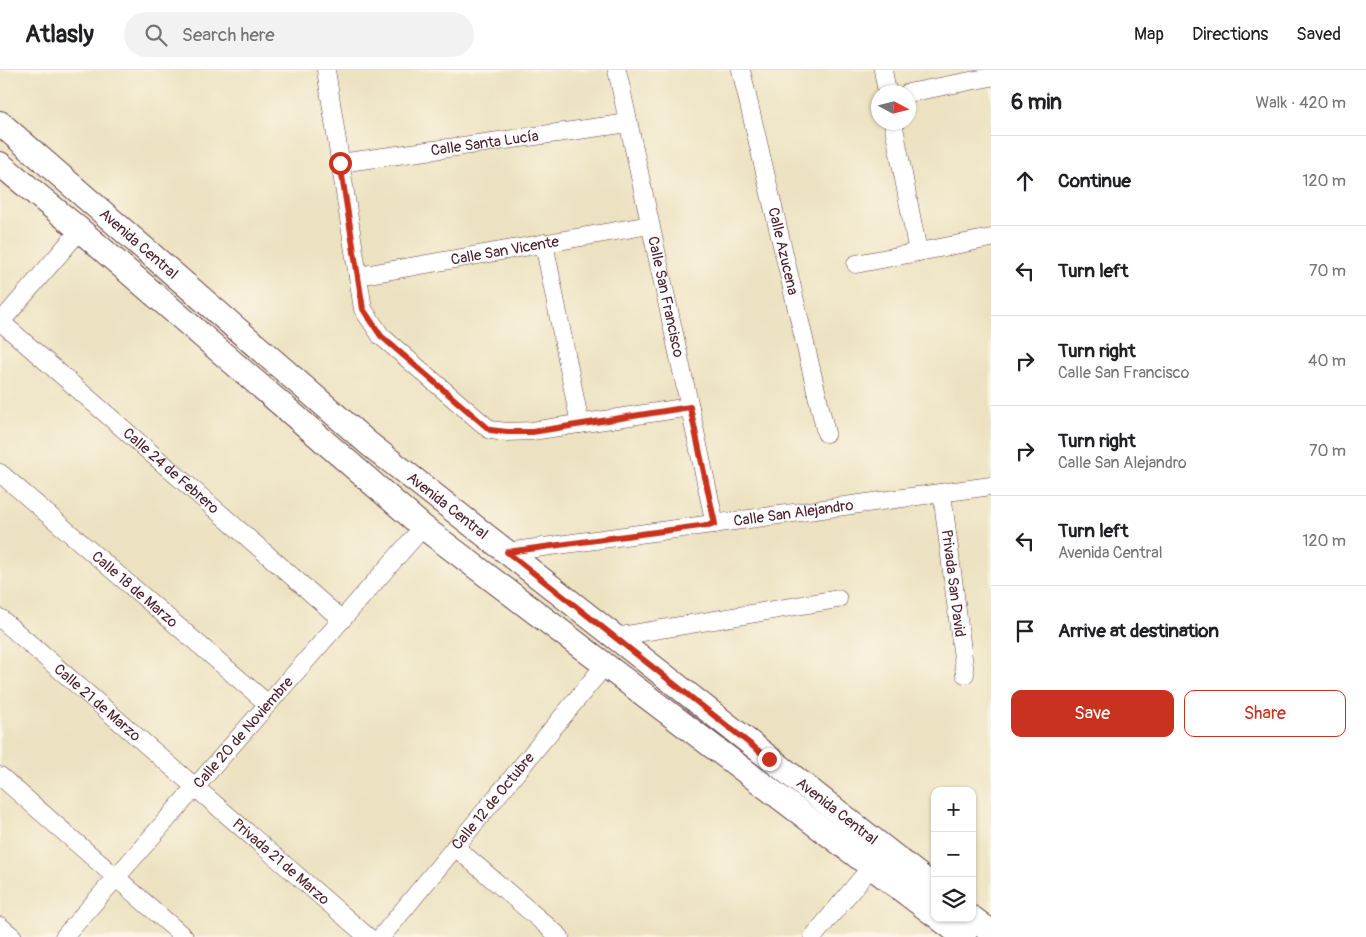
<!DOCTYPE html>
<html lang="en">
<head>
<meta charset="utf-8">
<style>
  body { margin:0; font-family:Pangolin,sans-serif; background:#f2f2f2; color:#202124 }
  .controls { position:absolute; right:15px; bottom:15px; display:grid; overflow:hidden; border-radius:10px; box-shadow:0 1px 4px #0004 }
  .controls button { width:45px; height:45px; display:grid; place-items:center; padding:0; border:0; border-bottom:1px solid #e0e0e0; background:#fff; color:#202124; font:25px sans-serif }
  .compass { position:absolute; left:871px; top:15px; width:45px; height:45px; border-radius:50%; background:#fff; box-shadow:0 1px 4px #0004; rotate:97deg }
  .stop { position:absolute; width:15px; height:15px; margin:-11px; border:4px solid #c8321e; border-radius:50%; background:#fff }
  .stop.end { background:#c8321e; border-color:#fff; box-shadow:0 1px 5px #0008 }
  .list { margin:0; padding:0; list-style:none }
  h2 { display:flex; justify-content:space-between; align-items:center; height:65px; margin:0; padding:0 20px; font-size:21px }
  h2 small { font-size:16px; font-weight:400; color:#757577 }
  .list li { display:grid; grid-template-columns:32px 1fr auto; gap:15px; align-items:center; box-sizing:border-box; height:90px; padding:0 20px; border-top:1px solid #e0e0e0 }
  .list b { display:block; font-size:19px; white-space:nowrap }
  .list p { margin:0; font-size:16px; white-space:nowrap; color:#757577 }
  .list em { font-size:16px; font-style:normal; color:#757577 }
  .actions { display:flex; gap:10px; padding:15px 20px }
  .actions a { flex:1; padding:11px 0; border:1px solid #c8321e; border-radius:10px; text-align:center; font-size:18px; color:#c8321e }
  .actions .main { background:#c8321e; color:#fff }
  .icon { flex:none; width:28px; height:28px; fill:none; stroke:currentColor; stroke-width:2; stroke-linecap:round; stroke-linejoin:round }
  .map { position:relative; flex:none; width:991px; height:867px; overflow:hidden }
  header { display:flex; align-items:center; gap:30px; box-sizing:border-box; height:70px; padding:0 25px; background:#fff; border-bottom:1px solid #e0e0e0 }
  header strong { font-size:24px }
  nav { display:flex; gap:28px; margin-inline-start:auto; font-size:18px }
  .search { width:350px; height:45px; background:#f2f2f2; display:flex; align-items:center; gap:12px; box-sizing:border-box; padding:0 18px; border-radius:28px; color:#757577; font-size:19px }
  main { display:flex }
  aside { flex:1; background:#fff }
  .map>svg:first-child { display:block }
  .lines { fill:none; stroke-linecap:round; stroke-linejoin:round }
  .street-casing { stroke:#623c42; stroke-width:19 }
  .secondary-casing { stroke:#623c42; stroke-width:26 }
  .street { stroke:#fff; stroke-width:18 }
  .secondary { stroke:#fff; stroke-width:24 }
  .route { stroke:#c8321e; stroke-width:6 }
  .labels { text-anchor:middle; stroke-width:4.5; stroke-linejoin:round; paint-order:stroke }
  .street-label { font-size:15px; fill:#4a1f2b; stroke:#fcf5e5 }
</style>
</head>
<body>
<header>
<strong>Atlasly</strong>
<div class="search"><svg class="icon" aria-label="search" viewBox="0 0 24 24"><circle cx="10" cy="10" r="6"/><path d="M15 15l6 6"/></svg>Search here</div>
<nav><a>Map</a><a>Directions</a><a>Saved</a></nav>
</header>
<main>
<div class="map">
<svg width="991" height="867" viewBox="0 0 991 867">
  <rect width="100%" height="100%" fill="#fcf5e5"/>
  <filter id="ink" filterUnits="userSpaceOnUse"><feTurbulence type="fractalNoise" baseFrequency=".02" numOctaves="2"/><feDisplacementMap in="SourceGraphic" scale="10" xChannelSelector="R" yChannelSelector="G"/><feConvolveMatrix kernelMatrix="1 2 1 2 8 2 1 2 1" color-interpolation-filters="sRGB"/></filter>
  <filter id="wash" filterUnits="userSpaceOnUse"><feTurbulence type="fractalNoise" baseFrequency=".0096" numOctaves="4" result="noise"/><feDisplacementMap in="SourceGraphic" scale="20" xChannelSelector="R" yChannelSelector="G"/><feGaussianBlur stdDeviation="1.12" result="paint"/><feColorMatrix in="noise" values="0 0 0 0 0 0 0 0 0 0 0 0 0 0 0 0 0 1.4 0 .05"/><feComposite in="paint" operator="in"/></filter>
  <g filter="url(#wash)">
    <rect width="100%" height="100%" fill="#ece2c1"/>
  </g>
  <g filter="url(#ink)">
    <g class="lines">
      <g class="street-casing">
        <g id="street">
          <path d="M326,0L363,239L381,266L490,360L507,362L532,361L690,337"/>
          <path id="s1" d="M617,0L715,454"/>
          <path id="s2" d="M741,0L826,363"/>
          <path d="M883,0L887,22"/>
          <path d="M908,23L991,7"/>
          <path d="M893,52L918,182"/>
          <path id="s3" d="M340,93L629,53"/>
          <path d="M544,173L580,354"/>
          <path d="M856,194L991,168"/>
          <path id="s4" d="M358,206L650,155"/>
          <path id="s5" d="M1,252L342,550"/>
          <path d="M0,253L80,160"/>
          <path id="s6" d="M0,403L268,634"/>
          <path id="s7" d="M942,423L965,604"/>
          <path id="s8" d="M507,482L991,416"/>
          <path id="s9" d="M0,548L368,867"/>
          <path d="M614,567L838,529"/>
          <path d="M0,706L184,867"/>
          <path d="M455,777L560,867"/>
          <path d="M0,856L13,867"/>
          <path id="s10" d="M64,867L423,457"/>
          <path id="s11" d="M381,867L605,595"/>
          <path d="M813,867L871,797"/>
        </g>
      </g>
      <g class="secondary-casing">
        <g id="secondary">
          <path id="s12" d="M0,53L369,374L935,818"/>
          <path d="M0,94L80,160L423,457L935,845"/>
          <path d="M939,848L964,867"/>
          <path d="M972,848L991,862"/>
        </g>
      </g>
      <use href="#street" class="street"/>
      <use href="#secondary" class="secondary"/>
    </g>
  </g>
  <g class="lines" filter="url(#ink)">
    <path class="route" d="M340,93L363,239L381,266L490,360L507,362H532L690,337L715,454L507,482L769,689"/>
  </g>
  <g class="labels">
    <g class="street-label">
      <text dy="5" stroke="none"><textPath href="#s3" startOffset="146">Calle Santa Lucía</textPath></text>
      <text dy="5" stroke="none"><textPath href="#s12" startOffset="184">Avenida Central</textPath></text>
      <text dy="5" stroke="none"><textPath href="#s4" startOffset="149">Calle San Vicente</textPath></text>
      <text dy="5" stroke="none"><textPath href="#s2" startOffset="186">Calle Azucena</textPath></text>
      <text dy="5" stroke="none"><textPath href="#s1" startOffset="232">Calle San Francisco</textPath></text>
      <text dy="5" stroke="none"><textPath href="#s5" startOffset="226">Calle 24 de Febrero</textPath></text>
      <text dy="5" stroke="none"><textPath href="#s12" startOffset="589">Avenida Central</textPath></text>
      <text dy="5" stroke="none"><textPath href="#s8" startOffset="289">Calle San Alejandro</textPath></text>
      <text dy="5" stroke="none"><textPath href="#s7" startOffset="91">Privada San David</textPath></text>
      <text dy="5" stroke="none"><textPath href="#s6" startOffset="178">Calle 18 de Marzo</textPath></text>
      <text dy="5" stroke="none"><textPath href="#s9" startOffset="129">Calle 21 de Marzo</textPath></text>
      <text dy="5" stroke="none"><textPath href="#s10" startOffset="272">Calle 20 de Noviembre</textPath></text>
      <text dy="5" stroke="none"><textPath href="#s11" startOffset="176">Calle 12 de Octubre</textPath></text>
      <text dy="5" stroke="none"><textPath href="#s12" startOffset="1084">Avenida Central</textPath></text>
      <text dy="5" stroke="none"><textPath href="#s9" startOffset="372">Privada 21 de Marzo</textPath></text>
    </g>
  </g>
</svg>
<div class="controls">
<button>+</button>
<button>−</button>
<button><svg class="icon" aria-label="layers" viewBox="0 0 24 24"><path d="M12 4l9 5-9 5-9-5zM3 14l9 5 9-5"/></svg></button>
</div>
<svg class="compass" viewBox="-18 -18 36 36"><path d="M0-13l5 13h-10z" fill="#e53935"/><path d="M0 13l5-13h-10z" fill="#757577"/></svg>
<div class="stop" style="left:340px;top:93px"></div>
<div class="stop end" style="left:769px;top:689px"></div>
</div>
<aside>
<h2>6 min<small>Walk · 420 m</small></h2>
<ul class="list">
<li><svg class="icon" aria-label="ahead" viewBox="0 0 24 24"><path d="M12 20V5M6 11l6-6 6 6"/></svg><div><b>Continue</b></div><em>120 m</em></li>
<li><svg class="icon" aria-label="left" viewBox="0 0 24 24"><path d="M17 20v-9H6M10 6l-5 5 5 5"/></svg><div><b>Turn left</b></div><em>70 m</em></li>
<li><svg class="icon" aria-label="right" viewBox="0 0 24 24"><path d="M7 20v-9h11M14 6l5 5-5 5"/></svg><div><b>Turn right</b><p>Calle San Francisco</p></div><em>40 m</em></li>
<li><svg class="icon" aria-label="right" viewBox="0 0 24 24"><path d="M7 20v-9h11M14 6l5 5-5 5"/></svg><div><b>Turn right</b><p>Calle San Alejandro</p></div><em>70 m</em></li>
<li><svg class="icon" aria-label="left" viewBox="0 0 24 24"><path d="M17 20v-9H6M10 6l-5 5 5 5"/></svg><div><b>Turn left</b><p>Avenida Central</p></div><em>120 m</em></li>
<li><svg class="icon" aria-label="arrive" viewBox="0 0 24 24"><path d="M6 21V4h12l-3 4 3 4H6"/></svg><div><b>Arrive at destination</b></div></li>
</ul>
<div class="actions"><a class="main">Save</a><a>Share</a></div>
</aside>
</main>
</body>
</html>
